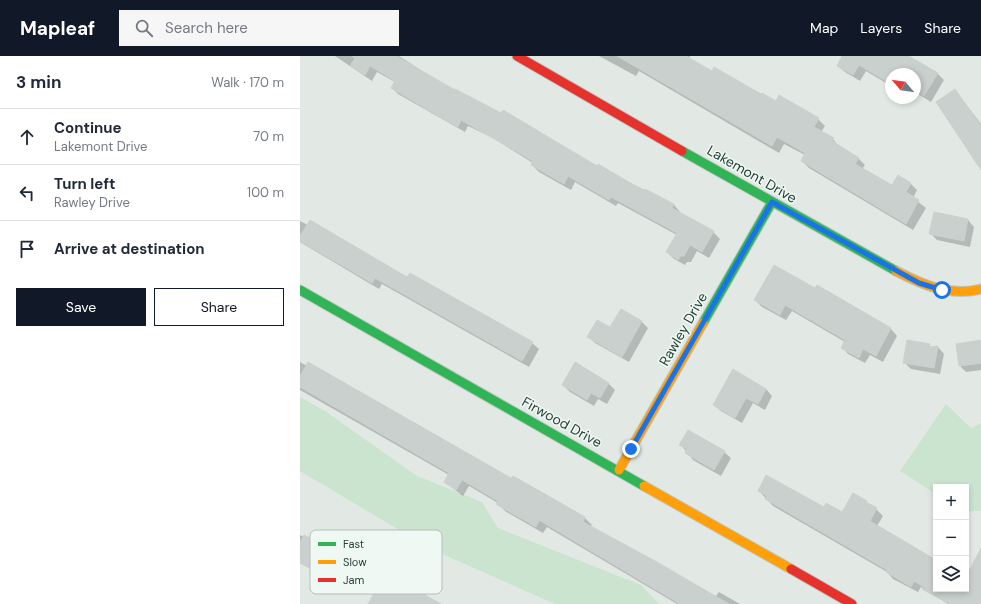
<!DOCTYPE html>
<html lang="en">
<head>
<meta charset="utf-8">
<style>
  body { margin:0; font-family:"DM Sans",sans-serif; background:#f6f6f7; color:#1f2937 }
  .controls { position:absolute; right:12px; bottom:12px; display:grid; overflow:hidden; border-radius:0px; box-shadow:0 2px 6px #0003 }
  .controls button { width:36px; height:36px; display:grid; place-items:center; padding:0; border:0; border-bottom:1px solid #e0e1e3; background:#fff; color:#1f2937; font:20px sans-serif }
  .compass { position:absolute; left:585px; top:12px; width:36px; height:36px; border-radius:50%; background:#fff; box-shadow:0 2px 6px #0003; rotate:299deg }
  .stop { position:absolute; width:12px; height:12px; margin:-9px; border:3px solid #1a73e8; border-radius:50%; background:#fff }
  .stop.end { background:#1a73e8; border-color:#fff; box-shadow:0 1px 4px #0008 }
  .list { margin:0; padding:0; list-style:none }
  h2 { display:flex; justify-content:space-between; align-items:center; height:52px; margin:0; padding:0 16px; font-size:17px }
  h2 small { font-size:13px; font-weight:400; color:#747a83 }
  .list li { display:grid; grid-template-columns:26px 1fr auto; gap:12px; align-items:center; box-sizing:border-box; height:56px; padding:0 16px; border-top:1px solid #e0e1e3 }
  .list b { display:block; font-size:15px; white-space:nowrap }
  .list p { margin:0; font-size:13px; white-space:nowrap; color:#747a83 }
  .list em { font-size:13px; font-style:normal; color:#747a83 }
  .actions { display:flex; gap:8px; padding:12px 16px }
  .actions a { flex:1; padding:9px 0; border:1px solid #111827; border-radius:0px; text-align:center; font-size:14px; color:#111827 }
  .actions .main { background:#111827; color:#fff }
  .icon { flex:none; width:22px; height:22px; fill:none; stroke:currentColor; stroke-width:2; stroke-linecap:round; stroke-linejoin:round }
  .map { position:relative; flex:none; width:681px; height:548px; overflow:hidden }
  header { display:flex; align-items:center; gap:24px; box-sizing:border-box; height:56px; padding:0 20px; background:#111827; color:#fff }
  header strong { font-size:19px }
  nav { display:flex; gap:22px; margin-inline-start:auto; font-size:14px }
  .search { width:280px; height:36px; background:#f6f6f7; display:flex; align-items:center; gap:10px; box-sizing:border-box; padding:0 14px; border-radius:0px; color:#747a83; font-size:15px }
  main { display:flex }
  aside { flex:1; background:#fff }
  .map>svg:first-child { display:block }
  .green { fill:#cae4d0 }
  .shadow { fill:#0003 }
  .building { fill:#c9d0cd; stroke:#cbd2ce }
  .lines { fill:none; stroke-linecap:round; stroke-linejoin:round }
  .fast-casing { stroke:#bec7c3; stroke-width:11 }
  .slow-casing { stroke:#bec7c3; stroke-width:11 }
  .jam-casing { stroke:#bec7c3; stroke-width:11 }
  .fast { stroke:#30b455; stroke-width:9 }
  .slow { stroke:#ff9f0a; stroke-width:9 }
  .jam { stroke:#e5322d; stroke-width:9 }
  .route { stroke:#1a73e8; stroke-width:5 }
  .labels { text-anchor:middle; stroke-width:3; stroke-linejoin:round; paint-order:stroke }
  .street-label { font-size:14px; fill:#1f3d33; stroke:#f0f8f3 }
  .key { fill:#f0f8f3; stroke:#b1c0b9; stroke-width:1 }
  .key-label { font-size:11px; fill:#1f3d33 }
</style>
</head>
<body>
<header>
<strong>Mapleaf</strong>
<div class="search"><svg class="icon" aria-label="search" viewBox="0 0 24 24"><circle cx="10" cy="10" r="6"/><path d="M15 15l6 6"/></svg>Search here</div>
<nav><a>Map</a><a>Layers</a><a>Share</a></nav>
</header>
<main>
<aside>
<h2>3 min<small>Walk · 170 m</small></h2>
<ul class="list">
<li><svg class="icon" aria-label="ahead" viewBox="0 0 24 24"><path d="M12 20V5M6 11l6-6 6 6"/></svg><div><b>Continue</b><p>Lakemont Drive</p></div><em>70 m</em></li>
<li><svg class="icon" aria-label="left" viewBox="0 0 24 24"><path d="M17 20v-9H6M10 6l-5 5 5 5"/></svg><div><b>Turn left</b><p>Rawley Drive</p></div><em>100 m</em></li>
<li><svg class="icon" aria-label="arrive" viewBox="0 0 24 24"><path d="M6 21V4h12l-3 4 3 4H6"/></svg><div><b>Arrive at destination</b></div></li>
</ul>
<div class="actions"><a class="main">Save</a><a>Share</a></div>
</aside>
<div class="map">
<svg width="681" height="548" viewBox="0 0 681 548">
  <rect width="100%" height="100%" fill="#e2e9e5"/>
  <path class="green" d="M0,341L25,355L117,420L182,446L198,472L341,529L359,548H255L131,493L0,415Z
    M646,348L671,372L681,367V455H666V431H636V438L600,415Z"/>
  <path class="shadow" d="M35,0H99L155,36L297,111L374,149L380,156L379,157L413,176L420,183L409,202L397,195L391,206H387L385,209L374,203L367,196L377,179L318,147L316,150L275,126L271,134L239,116L232,109L233,107L193,82L168,70L165,76L98,38L92,32L95,26L77,16L72,25Z
    M299,0H390L389,3L413,16L462,40L518,63L525,70L521,76L533,83L539,91L558,102L565,109L562,113L593,130L611,128L617,134L613,142L626,152L613,174L509,112L502,105L505,99L484,88L479,97L339,15L336,20Z
    M544,0H607L637,17L644,24L631,46L615,36V18H591V30L566,15L560,25L545,16L538,10Z
    M655,34L681,68V112Z
    M668,164L674,171L670,191L637,184L631,178Z
    M0,165L232,287L239,293L229,311L82,228L79,233L0,186Z
    M518,230L591,273L597,280L583,306L570,299L565,307L548,298L542,291L545,286L492,255L486,264L462,251L455,244L516,234Z
    M321,254L342,266L348,272L329,306L295,287L289,281L311,273Z
    M681,285V314L666,316L660,310Z
    M629,289L632,292L638,291L644,298L640,318L611,313L604,306Z
    M0,306L112,368L113,366L212,424L285,462L292,469L290,471L415,541L419,536L440,548H377L247,471L243,477L205,455L198,447L169,430L163,440L145,426L149,419L0,334Z
    M433,314L466,333L472,340L465,354L453,347L442,367L421,355L414,349Z
    M308,327L315,334L307,348L298,343L294,350L270,336L263,329Z
    M381,389L424,396L431,402L421,420L393,404Z
    M459,435L542,457L576,453L583,460L577,470L636,505V533H666V520L681,515V548H648L621,531L618,536L593,523L587,516L473,450Z
    M0,479L47,503L54,510L42,531L0,507Z"/>
  <path class="building" d="M52,0H96L155,34V33L201,57L203,54L297,110L298,108L334,129L344,134L345,133L374,148L372,152L414,175L402,196L390,189L384,200H380L378,204L366,196L377,177L311,141L309,144L268,120L264,128L231,109L233,105L161,64L158,71L140,61L91,32L95,25L70,10L65,19L50,10L55,2Z
    M317,0H386L412,15L414,11L461,38L462,37L476,45L479,39L519,62L514,71L534,82L532,85L559,102L555,108L592,129L598,119L611,127L606,136L619,144L606,168L501,105L505,97L477,81L472,90Z
    M542,0H609L638,17L624,40L615,34V18H591V28L559,9L553,19L537,10Z
    M655,33L681,70V114L636,46Z
    M634,156L668,163L664,185L629,178Z
    M10,164L107,221L110,217L233,286L222,305L75,222L72,227L0,185V180Z
    M474,209L515,232L517,229L591,272L576,300L563,293L559,302L541,292L545,284L485,249L480,259L454,244Z
    M321,253L342,265L322,301L287,281L297,264L310,271Z
    M607,284L630,288L629,291L638,290L634,312L603,307Z
    M681,284V307L659,310L656,288Z
    M8,306L211,422L213,420L266,450L285,461L283,466L357,506L429,548H380L239,464L236,471L196,448L198,445L162,424L156,434L144,426L149,417L0,331V320Z
    M275,306L309,327L300,342L291,337L287,344L262,329Z
    M433,313L466,333L458,348L446,342L435,362L413,349Z
    M388,374L425,395L414,414L385,397L387,393L379,389Z
    M466,419L524,451L526,447L542,456L553,437L567,445L566,446L577,452L570,465L636,504V533H666V521L681,492V548H650L622,533H627L614,525L611,531L586,516L587,514L465,443L467,440L458,435Z
    M4,479L48,502L35,525L0,507V487Z
    M87,514L119,533L118,535L141,548H68Z"/>
  <g class="lines">
    <g class="fast-casing">
      <path id="fast" d="M382,95L596,215
        M0,234L344,430
        M403,267L472,146"/>
    </g>
    <g class="slow-casing">
      <path id="slow" d="M596,215C623,229 650,241 681,233
        M319,414L403,267
        M344,430L491,513"/>
    </g>
    <g class="jam-casing">
      <path id="jam" d="M217,0L382,95
        M491,513L552,548"/>
    </g>
    <use href="#fast" class="fast"/>
    <use href="#slow" class="slow"/>
    <use href="#jam" class="jam"/>
  </g>
  <g class="lines">
    <path class="route" d="M331,393L472,146L619,227L642,234"/>
  </g>
  <g class="labels">
    <g class="street-label">
      <text transform="translate(452 118) rotate(30)" y="5">Lakemont Drive</text>
      <text transform="translate(383 273) rotate(-60)" y="5">Rawley Drive</text>
      <text transform="translate(262 366) rotate(29)" y="5">Firwood Drive</text>
    </g>
  </g>
  <rect x="10" y="474" width="132" height="64" rx="6" class="key"/>
  <rect x="18" y="486" width="18" height="4" fill="#30b455"/>
  <rect x="18" y="504" width="18" height="4" fill="#ff9f0a"/>
  <rect x="18" y="522" width="18" height="4" fill="#e5322d"/>
  <g class="key-label">
    <text x="43" y="492">Fast</text>
    <text x="43" y="510">Slow</text>
    <text x="43" y="528">Jam</text>
  </g>
</svg>
<div class="controls">
<button>+</button>
<button>−</button>
<button><svg class="icon" aria-label="layers" viewBox="0 0 24 24"><path d="M12 4l9 5-9 5-9-5zM3 14l9 5 9-5"/></svg></button>
</div>
<svg class="compass" viewBox="-18 -18 36 36"><path d="M0-13l5 13h-10z" fill="#e53935"/><path d="M0 13l5-13h-10z" fill="#747a83"/></svg>
<div class="stop" style="left:642px;top:234px"></div>
<div class="stop end" style="left:331px;top:393px"></div>
</div>
</main>
</body>
</html>
